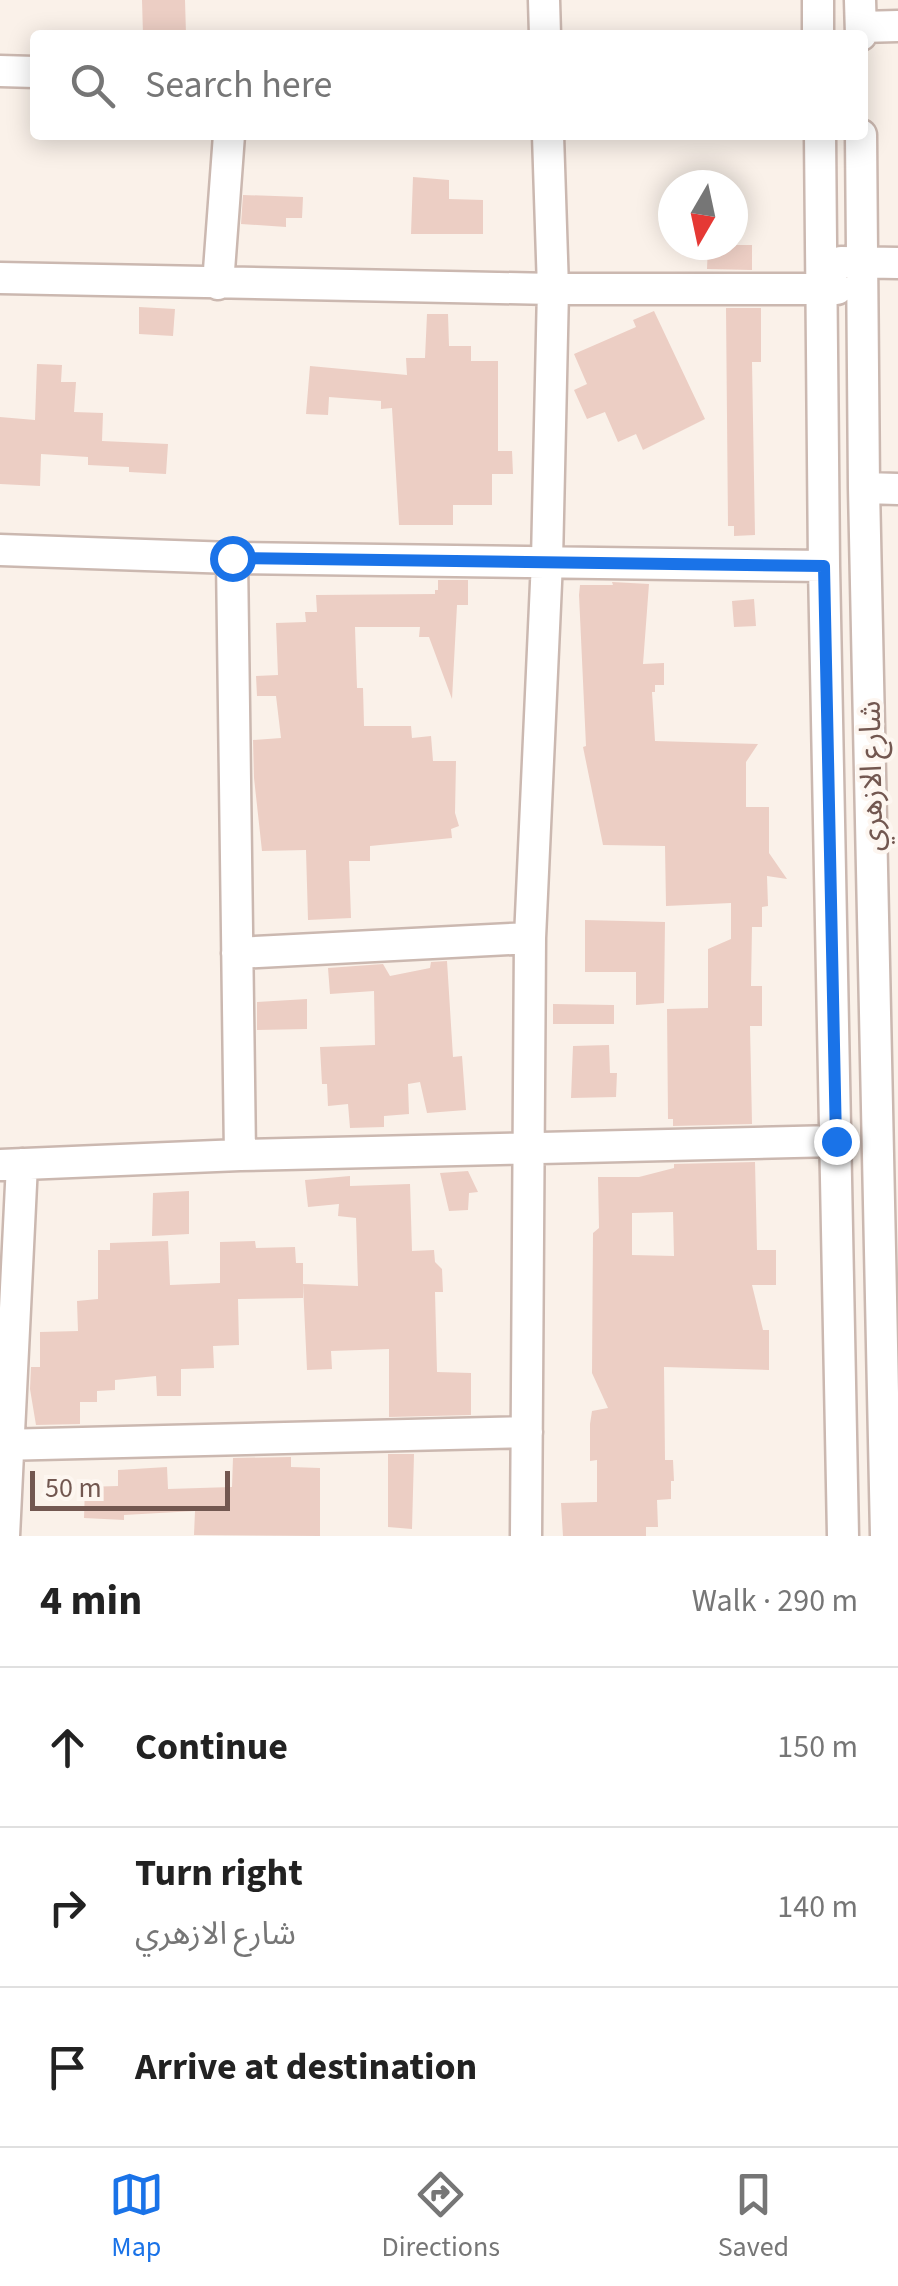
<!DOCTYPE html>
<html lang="en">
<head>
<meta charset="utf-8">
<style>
  body { margin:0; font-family:"Source Sans 3","Noto Sans Arabic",sans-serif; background:#f6f6f6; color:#222 }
  .compass { position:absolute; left:658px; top:170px; width:90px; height:90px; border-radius:50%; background:#fff; box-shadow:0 5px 25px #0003; rotate:189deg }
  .scale { position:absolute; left:30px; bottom:25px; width:200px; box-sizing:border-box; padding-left:10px; border:5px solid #725750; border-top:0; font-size:28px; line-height:35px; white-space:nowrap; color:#725750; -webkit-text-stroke:8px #fdf6f0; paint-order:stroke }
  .stop { position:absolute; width:30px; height:30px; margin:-22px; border:8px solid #1a73e8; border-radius:50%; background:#fff }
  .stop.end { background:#1a73e8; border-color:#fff; box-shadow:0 2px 10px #0008 }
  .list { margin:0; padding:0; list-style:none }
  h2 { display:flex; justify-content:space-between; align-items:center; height:130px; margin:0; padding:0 40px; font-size:42px }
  h2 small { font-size:32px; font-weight:400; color:#767676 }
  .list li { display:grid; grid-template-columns:65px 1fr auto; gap:30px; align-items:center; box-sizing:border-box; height:160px; padding:0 40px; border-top:2px solid #e0e0e0 }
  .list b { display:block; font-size:38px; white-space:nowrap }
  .list p { margin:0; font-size:32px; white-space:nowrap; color:#767676 }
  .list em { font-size:32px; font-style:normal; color:#767676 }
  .icon { flex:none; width:55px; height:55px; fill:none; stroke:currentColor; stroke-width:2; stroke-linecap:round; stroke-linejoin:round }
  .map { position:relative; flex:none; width:898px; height:1536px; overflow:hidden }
  .search { position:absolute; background:#fff; box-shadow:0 5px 25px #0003; left:30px; right:30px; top:30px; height:110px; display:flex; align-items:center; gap:25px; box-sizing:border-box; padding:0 35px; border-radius:10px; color:#767676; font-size:38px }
  .sheet { height:610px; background:#fff }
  nav { display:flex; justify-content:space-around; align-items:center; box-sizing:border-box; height:140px; border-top:2px solid #e0e0e0; background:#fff; font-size:28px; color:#767676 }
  nav a { display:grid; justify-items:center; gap:5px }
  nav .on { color:#1a73e8 }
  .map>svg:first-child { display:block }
  .building { fill:#eccec4; fill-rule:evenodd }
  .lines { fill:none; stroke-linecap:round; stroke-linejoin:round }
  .minor-casing { stroke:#cbb8b0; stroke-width:35 }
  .minor { stroke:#fff; stroke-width:30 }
  .route { stroke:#1a73e8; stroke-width:12 }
  .labels { text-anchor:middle; stroke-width:8; stroke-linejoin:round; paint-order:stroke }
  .street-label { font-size:30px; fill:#725750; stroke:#fdf6f0 }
</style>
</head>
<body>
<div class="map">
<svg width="898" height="1536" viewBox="0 0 898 1536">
  <rect width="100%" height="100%" fill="#faf1e9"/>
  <path class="building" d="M142,0H185L186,34L143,35Z
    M413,177L449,180V199L483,200V234H411Z
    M243,195L303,197L302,218H286V227L241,224Z
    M708,245H752V270L707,269Z
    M139,307L175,309L173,336L139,334Z
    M726,308H761V362H752L755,535L734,536V526H728Z
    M654,311L705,419L643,450L636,434L618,442L605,412L587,419L574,390L587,384L574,354L636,327L633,320Z
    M427,314H448L449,346H471V361H498V451H512L513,474H492V505H453V525H399L392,408L381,409V401L329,397L328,415L306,414L310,366L407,375L406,358H425Z
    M37,364L62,365L61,382H76L74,412L103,413L102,441L168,444L166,474L129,472V467L88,465V457L41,454L40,486L0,484V417L35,420Z
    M438,580H468V605H457L452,699L429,637H419L420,627H355L357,688H363L364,726H411L412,738L431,736L433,761H456L455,813L459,826L451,829L452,838L370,846V861H349L351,918L308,920L306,850L262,851L254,778L253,740L281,738L276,696H257L256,676L278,675L276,623L306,622L305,612H317L316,595L435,594V590H438Z
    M612,582L649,584L643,664L664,663V685H655V692H652L655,741L758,744L746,762V807H769V853L787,879L767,876L768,906L762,907V927H752L751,986H762V1026H750L752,1124L673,1126V1119H668L667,1009L708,1008V949L731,939V903L666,906L665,846L603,845L583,747L586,746L579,595L580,585H613Z
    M754,599L756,626L734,627L732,601Z
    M585,920L665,922L664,1003L636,1005V972H585Z
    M447,961L453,1057L462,1056L466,1110L427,1113L420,1082L408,1084L409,1114L384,1116V1127L350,1128L348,1104L328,1106L327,1084H322L320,1047L375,1045L374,991L330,994L328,968L383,964L390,976L430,968L431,962Z
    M307,999V1029L257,1030V1002Z
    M553,1004L614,1005V1024H553Z
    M609,1045L610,1073H617L616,1097L571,1098L573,1046Z
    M755,1162L757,1250H776V1285H752L763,1330H769V1370L664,1367L665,1460H673L674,1481H671V1499L657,1500L658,1527H646V1536H563L561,1503L597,1502V1460L590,1461V1424L592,1411L608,1408L592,1373L593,1233L599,1228L598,1177H639L674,1168V1164ZM673,1212L674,1256L632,1255V1213Z
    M468,1171L478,1192L469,1193L468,1210L449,1211L440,1173Z
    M350,1176V1186L410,1184L412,1251L434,1250L435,1262L442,1269L443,1292H435L437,1372L471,1373V1415L389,1417V1349L331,1351L332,1369L307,1370L303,1284V1298L238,1299L239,1345L213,1346L214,1368L181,1369V1396H157L156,1376L115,1380V1390L97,1391V1402H80V1424L36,1425L30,1389L31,1367H40V1332L78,1331L77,1301L98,1299V1250H110V1243L168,1241L170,1285L220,1283V1242L255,1241L256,1248L295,1247L296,1263H303V1284L358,1286L356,1218L338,1216L339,1204L308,1207L305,1180Z
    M189,1191V1234L152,1236L153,1193Z
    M388,1454H414L412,1529L388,1527Z
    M291,1457V1467L320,1468V1536L194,1535L195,1511L124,1515V1520L84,1518L85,1487L118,1486V1470L167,1467L168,1489L232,1487L233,1458Z"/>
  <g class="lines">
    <g class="minor-casing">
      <path id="minor" d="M544,0L545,35
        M818,0V35
        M860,0L861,35
        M861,27L898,26
        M0,71L35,72
        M820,135L824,566L843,1536
        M861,135L864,488L886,1536
        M841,262L898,263
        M0,278L553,289H837
        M218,284L229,135
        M864,488L898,489
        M0,550L232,558L824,566
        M232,558L240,1155
        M237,953L530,938
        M0,1165L240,1155L836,1141
        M0,1445L527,1432
        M4,1536L22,1164
        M526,1536L530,938L547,561L553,289L548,135"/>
    </g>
    <use href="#minor" class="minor"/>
  </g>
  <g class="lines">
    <path class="route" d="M232,558L824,566L836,1141"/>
  </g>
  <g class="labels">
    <g class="street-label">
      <text transform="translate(871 776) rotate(-91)" y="10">شارع الازهري</text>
    </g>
  </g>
</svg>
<svg class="compass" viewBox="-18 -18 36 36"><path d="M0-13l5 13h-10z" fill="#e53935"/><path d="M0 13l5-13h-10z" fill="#767676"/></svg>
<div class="scale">50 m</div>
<div class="stop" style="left:232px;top:558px"></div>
<div class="stop end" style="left:836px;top:1141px"></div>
<div class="search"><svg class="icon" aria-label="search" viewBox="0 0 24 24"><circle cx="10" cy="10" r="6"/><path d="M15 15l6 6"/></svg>Search here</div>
</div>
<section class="sheet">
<h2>4 min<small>Walk · 290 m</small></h2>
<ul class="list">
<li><svg class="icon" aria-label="ahead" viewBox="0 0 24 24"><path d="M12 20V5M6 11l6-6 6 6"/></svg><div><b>Continue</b></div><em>150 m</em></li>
<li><svg class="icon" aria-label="right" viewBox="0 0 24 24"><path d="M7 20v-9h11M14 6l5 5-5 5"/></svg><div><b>Turn right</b><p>شارع الازهري</p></div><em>140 m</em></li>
<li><svg class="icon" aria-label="arrive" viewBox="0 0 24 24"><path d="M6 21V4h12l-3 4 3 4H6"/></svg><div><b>Arrive at destination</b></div></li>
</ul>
</section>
<nav>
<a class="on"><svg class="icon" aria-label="map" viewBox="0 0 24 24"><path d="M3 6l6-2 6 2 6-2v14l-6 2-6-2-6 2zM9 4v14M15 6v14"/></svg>Map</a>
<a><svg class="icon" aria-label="directions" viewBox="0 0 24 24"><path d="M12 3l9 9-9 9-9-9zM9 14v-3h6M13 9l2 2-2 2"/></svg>Directions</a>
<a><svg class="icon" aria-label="saved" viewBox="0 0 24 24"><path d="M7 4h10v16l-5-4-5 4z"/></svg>Saved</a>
</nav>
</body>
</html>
